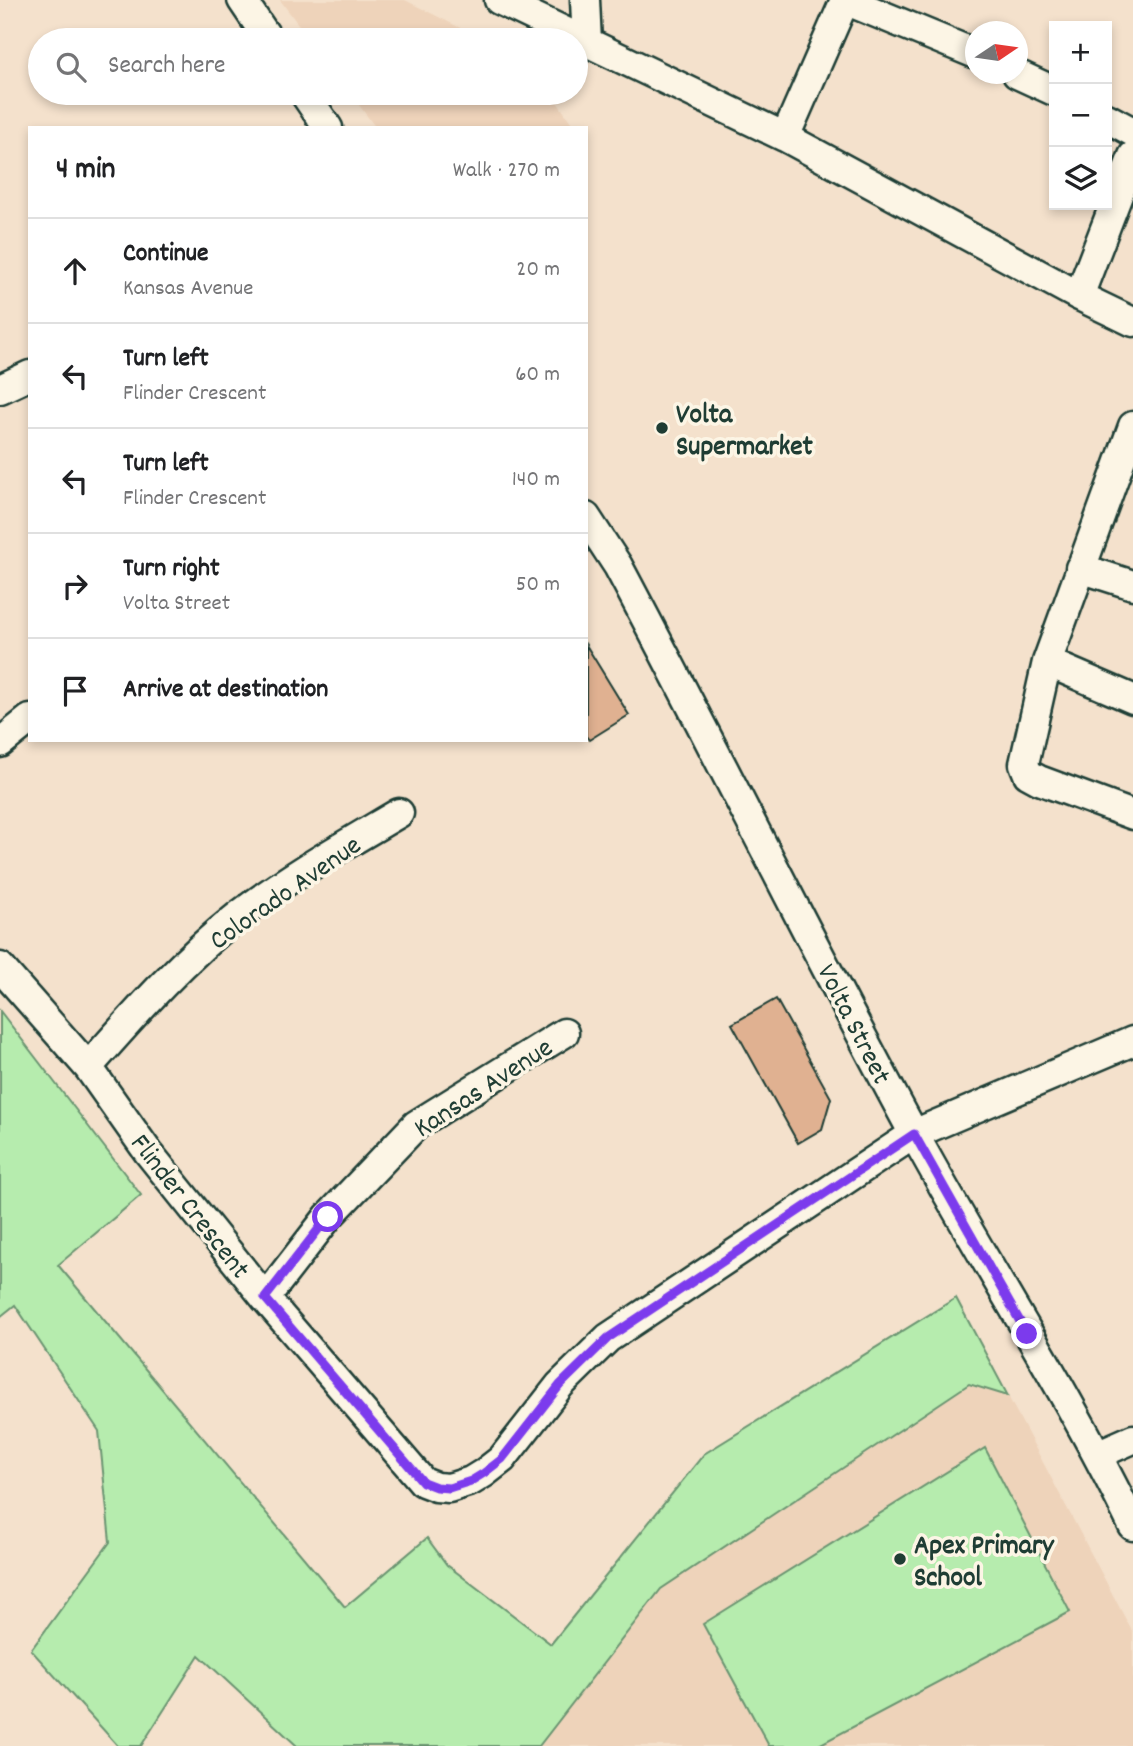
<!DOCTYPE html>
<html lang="en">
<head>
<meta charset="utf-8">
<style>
  body { margin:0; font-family:Dekko,sans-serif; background:#f2f2f2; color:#202124 }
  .controls { position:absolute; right:21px; top:21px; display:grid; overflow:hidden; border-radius:0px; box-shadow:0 4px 10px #0003 }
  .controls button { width:63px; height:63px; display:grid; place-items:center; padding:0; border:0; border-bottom:2px solid #e0e0e0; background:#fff; color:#202124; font:35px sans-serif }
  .compass { position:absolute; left:965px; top:21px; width:63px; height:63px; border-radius:50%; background:#fff; box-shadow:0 4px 10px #0003; rotate:77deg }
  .stop { position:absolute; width:21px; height:21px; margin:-16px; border:5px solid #7c3aed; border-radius:50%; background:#fff }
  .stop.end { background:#7c3aed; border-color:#fff; box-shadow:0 2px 7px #0008 }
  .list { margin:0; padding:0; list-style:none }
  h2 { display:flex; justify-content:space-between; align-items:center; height:91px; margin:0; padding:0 28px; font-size:30px }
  h2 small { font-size:23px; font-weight:400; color:#757577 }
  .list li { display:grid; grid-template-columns:46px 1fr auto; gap:21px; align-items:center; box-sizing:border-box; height:105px; padding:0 28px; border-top:2px solid #e0e0e0 }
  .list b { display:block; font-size:26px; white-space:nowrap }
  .list p { margin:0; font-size:23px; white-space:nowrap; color:#757577 }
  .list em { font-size:23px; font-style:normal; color:#757577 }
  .icon { flex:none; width:38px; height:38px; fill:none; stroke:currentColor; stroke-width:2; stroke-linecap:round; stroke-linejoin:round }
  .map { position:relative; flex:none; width:1133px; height:1746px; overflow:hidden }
  .search { position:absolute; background:#fff; box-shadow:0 4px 10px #0003; left:28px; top:28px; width:560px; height:77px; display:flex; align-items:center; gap:18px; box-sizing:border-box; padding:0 24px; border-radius:38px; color:#757577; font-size:26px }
  .panel { position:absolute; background:#fff; box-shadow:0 4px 10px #0003; left:28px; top:126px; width:560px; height:616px; border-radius:0px }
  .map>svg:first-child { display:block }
  .built { fill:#eed3ba }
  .green { fill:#b6ecae; stroke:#6a9471; stroke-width:2 }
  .building { fill:#e0b191; stroke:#1f3d34; stroke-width:2 }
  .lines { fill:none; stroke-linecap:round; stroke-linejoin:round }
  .minor-casing { stroke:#1f3d34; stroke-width:33 }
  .minor { stroke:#fcf5e5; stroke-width:28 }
  .route { stroke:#7c3aed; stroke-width:9 }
  .poi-dot { fill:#1f3d34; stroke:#fcf5e5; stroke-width:2.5 }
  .labels { text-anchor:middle; stroke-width:7; stroke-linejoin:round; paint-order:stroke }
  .poi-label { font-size:28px; font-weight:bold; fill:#1f3d34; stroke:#fcf5e5; text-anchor:start }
  .street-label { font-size:28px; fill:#1f3d34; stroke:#fcf5e5 }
</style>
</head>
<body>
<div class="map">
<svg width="1133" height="1746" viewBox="0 0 1133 1746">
  <rect width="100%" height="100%" fill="#f4e1cc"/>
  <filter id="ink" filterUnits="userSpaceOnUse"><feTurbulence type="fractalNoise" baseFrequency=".0143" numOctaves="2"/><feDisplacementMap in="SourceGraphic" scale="14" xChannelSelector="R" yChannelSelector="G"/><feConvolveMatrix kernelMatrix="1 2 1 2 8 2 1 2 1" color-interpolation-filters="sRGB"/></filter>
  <g filter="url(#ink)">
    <path class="built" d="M280,0H405L484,40H310Z
      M350,93H551L575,128H376Z
      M970,1384L1008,1396L1133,1633V1746H539L661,1589Z"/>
    <path class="green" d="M0,1011L141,1195L58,1265L345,1607L427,1538L447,1565L551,1644L704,1454L956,1298L1008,1396L969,1384L661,1589L539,1746H297L199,1655L141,1746H118L31,1650L110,1542L99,1431L15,1305L0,1317Z
      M985,1448L1070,1612L817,1746H769L703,1624Z"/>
    <path class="building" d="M586,645L629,715L589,740L586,736Z
      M776,999L831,1098L822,1129L798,1143L732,1024Z"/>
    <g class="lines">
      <g class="minor-casing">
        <path id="minor" d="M242,0L269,40
          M499,0L785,137L1079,296L1133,322
          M585,0L587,43
          M845,0L976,54
          M1017,74L1054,91
          M304,93L328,128
          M1107,118L1133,132
          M785,137L845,0
          M1079,296L1133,156
          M0,389L30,375
          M1133,426L1047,662L1024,764L1028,774L1039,780L1133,815
          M586,517L618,566C718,754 812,946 914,1134C985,1265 1068,1391 1133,1526
          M1080,568L1133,585
          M1047,662L1133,699
          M0,743L30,719
          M0,967L88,1067L148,1152L265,1298L423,1482L436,1487L449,1488L471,1481L484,1473L502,1459L560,1385L608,1338L914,1134L1133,1041
          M88,1067C135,1014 182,960 238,916C288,877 345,845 399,813
          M265,1298L328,1217L416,1125L564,1033
          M1099,1454L1133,1439"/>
      </g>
      <use href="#minor" class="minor"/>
    </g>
  </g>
  <g class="lines" filter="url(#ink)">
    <path class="route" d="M328,1217L265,1298L423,1482L436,1487L449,1488L471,1481L484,1473L502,1459L560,1385L608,1338L914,1134L1027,1334"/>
  </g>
  <g class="poi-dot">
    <circle cx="662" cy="428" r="7"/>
    <circle cx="900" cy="1559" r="7"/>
  </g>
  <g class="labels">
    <g class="poi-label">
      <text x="676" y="422">Volta<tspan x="676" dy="32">Supermarket</tspan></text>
      <text x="914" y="1553">Apex Primary<tspan x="914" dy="32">School</tspan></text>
    </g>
    <g class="street-label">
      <text transform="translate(284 891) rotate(-35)" y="10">Colorado Avenue</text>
      <text transform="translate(856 1023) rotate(63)" y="10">Volta Street</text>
      <text transform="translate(482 1086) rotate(-33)" y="10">Kansas Avenue</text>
      <text transform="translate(192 1205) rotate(52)" y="10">Flinder Crescent</text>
    </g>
  </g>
</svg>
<div class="controls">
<button>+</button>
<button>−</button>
<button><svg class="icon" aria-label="layers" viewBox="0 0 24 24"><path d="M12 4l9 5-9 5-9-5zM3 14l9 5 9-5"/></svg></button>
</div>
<svg class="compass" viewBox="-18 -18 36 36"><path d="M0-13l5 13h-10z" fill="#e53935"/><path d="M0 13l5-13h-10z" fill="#757577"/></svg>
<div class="stop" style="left:328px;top:1217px"></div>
<div class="stop end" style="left:1027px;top:1334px"></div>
<div class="search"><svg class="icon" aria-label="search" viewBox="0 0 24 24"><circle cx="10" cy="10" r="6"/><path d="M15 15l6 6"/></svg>Search here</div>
<section class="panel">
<h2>4 min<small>Walk · 270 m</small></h2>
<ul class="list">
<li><svg class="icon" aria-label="ahead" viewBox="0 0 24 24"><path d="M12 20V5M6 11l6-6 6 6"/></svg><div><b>Continue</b><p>Kansas Avenue</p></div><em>20 m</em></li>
<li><svg class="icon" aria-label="left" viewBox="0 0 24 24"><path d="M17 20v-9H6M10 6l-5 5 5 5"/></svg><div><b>Turn left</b><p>Flinder Crescent</p></div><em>60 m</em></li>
<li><svg class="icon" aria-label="left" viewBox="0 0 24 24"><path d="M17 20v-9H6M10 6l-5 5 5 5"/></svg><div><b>Turn left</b><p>Flinder Crescent</p></div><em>140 m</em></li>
<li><svg class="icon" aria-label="right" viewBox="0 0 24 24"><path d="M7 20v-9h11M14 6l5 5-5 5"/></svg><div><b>Turn right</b><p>Volta Street</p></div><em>50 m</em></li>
<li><svg class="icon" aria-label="arrive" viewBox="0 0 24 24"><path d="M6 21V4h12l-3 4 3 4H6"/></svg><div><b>Arrive at destination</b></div></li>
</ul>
</section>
</div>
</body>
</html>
